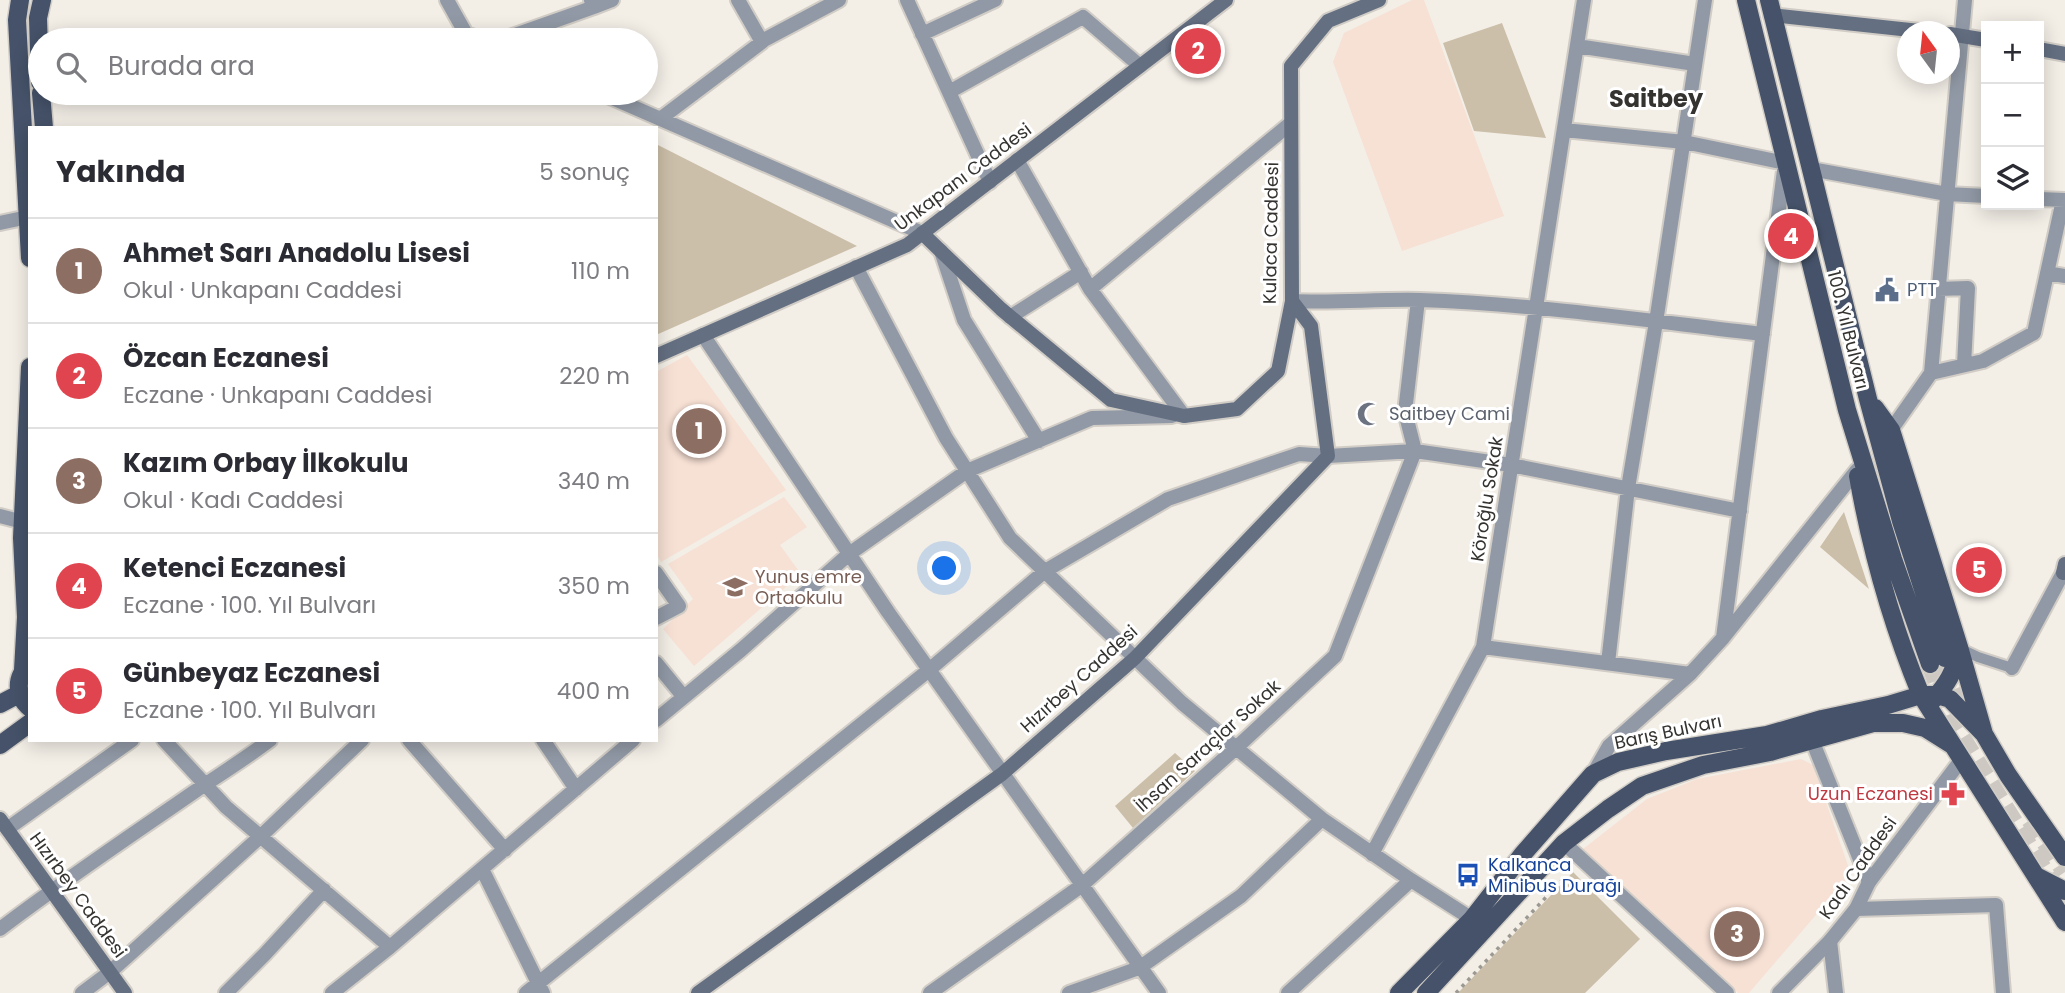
<!DOCTYPE html>
<html lang="tr">
<head>
<meta charset="utf-8">
<style>
  body { margin:0; font-family:Poppins,sans-serif; background:#f7f7f7; color:#2b2b33 }
  .controls { position:absolute; right:21px; top:21px; display:grid; overflow:hidden; border-radius:0px; box-shadow:0 4px 18px #0003 }
  .controls button { width:63px; height:63px; display:grid; place-items:center; padding:0; border:0; border-bottom:2px solid #e1e1e2; background:#fff; color:#2b2b33; font:35px sans-serif }
  .compass { position:absolute; left:1897px; top:21px; width:63px; height:63px; border-radius:50%; background:#fff; box-shadow:0 4px 18px #0003; rotate:345deg }
  .you { position:absolute; left:945px; top:569px; width:24px; height:24px; margin:-18px; border:5px solid #fff; border-radius:50%; background:#1a73e8; box-shadow:0 0 0 10px #1a73e833 }
  .badge { display:grid; place-items:center; width:46px; height:46px; border-radius:50%; background:#d93025; color:#fff; font-size:23px; font-weight:700 }
  .pin { position:absolute; translate:-50% -50%; border:4px solid #fff; box-shadow:0 2px 7px #0006 }
  .list { margin:0; padding:0; list-style:none }
  h2 { display:flex; justify-content:space-between; align-items:center; height:91px; margin:0; padding:0 28px; font-size:30px }
  h2 small { font-size:23px; font-weight:400; color:#7c7c81 }
  .list li { display:grid; grid-template-columns:46px 1fr auto; gap:21px; align-items:center; box-sizing:border-box; height:105px; padding:0 28px; border-top:2px solid #e1e1e2 }
  .list b { display:block; font-size:26px; white-space:nowrap }
  .list p { margin:0; font-size:23px; white-space:nowrap; color:#7c7c81 }
  .list em { font-size:23px; font-style:normal; color:#7c7c81 }
  .icon { flex:none; width:38px; height:38px; fill:none; stroke:currentColor; stroke-width:2; stroke-linecap:round; stroke-linejoin:round }
  .map { position:relative; flex:none; width:2065px; height:993px; overflow:hidden }
  .search { position:absolute; background:#fff; box-shadow:0 4px 18px #0003; left:28px; top:28px; width:630px; height:77px; display:flex; align-items:center; gap:18px; box-sizing:border-box; padding:0 24px; border-radius:38px; color:#7c7c81; font-size:26px }
  .panel { position:absolute; background:#fff; box-shadow:0 4px 18px #0003; left:28px; top:126px; width:630px; height:616px; border-radius:0px }
  .map>svg:first-child { display:block }
  .education { fill:#f7e0d4 }
  .green { fill:#ccbfa9 }
  .lines { fill:none; stroke-linecap:round; stroke-linejoin:round }
  .primary-tunnel { stroke:#cdc9c2; stroke-width:18; stroke-dasharray:18 9; stroke-linecap:butt }
  .pedestrian-casing { stroke:#d1cdc6; stroke-width:14 }
  .minor-casing { stroke:#d1cdc6; stroke-width:18 }
  .tertiary-casing { stroke:#d1cdc6; stroke-width:18 }
  .secondary-casing { stroke:#d1cdc6; stroke-width:18 }
  .primary-casing { stroke:#d1cdc6; stroke-width:21 }
  .path { stroke:#9c9993; stroke-width:3.5; stroke-dasharray:3.5 5; stroke-linecap:butt }
  .pedestrian { stroke:#9199a6; stroke-width:10 }
  .minor { stroke:#9199a6; stroke-width:14 }
  .tertiary { stroke:#9199a6; stroke-width:14 }
  .secondary { stroke:#646f82; stroke-width:14 }
  .primary { stroke:#455269; stroke-width:18 }
  .labels { text-anchor:middle; stroke-width:6; stroke-linejoin:round; paint-order:stroke }
  .street-label { font-size:18px; fill:#343330; stroke:#fff }
  .service-label { font-size:18px; fill:#4e5e75; stroke:#fff; text-anchor:start }
  .worship-label { font-size:18px; fill:#5b616d; stroke:#fff; text-anchor:start }
  .education-label { font-size:18px; fill:#785e54; stroke:#fff; text-anchor:start }
  .health-label { font-size:18px; fill:#be3a42; stroke:#fff; text-anchor:end }
  .transit-label { font-size:18px; fill:#164399; stroke:#fff; text-anchor:start }
  .district-label { font-size:24px; font-weight:bold; fill:#343330; stroke:#fff }
</style>
</head>
<body>
<div class="map">
<svg width="2065" height="993" viewBox="0 0 2065 993">
  <rect width="100%" height="100%" fill="#f3efe7"/>
  <path class="education" d="M1412,0H1424L1504,216L1402,251L1333,62L1344,33Z
    M687,355L786,490L661,562L656,553V372Z
    M784,497L807,527L780,545L801,574L694,666L663,629L693,599L668,564Z
    M1801,759L1813,765L1851,874L1749,993H1738L1583,849L1647,799L1697,779Z"/>
  <path class="green" d="M1502,23L1546,138L1474,131L1443,43Z
    M656,144L857,246L656,335Z
    M1844,512L1869,589L1820,547Z
    M1175,753L1195,771L1133,828L1115,806Z
    M1573,872L1640,939L1585,993H1458Z"/>
  <g class="lines">
    <path class="primary-tunnel" d="M1947,663L1970,718
      M1930,664L1951,720L2065,904
      M2030,820L2065,872"/>
    <g class="pedestrian-casing">
      <path id="pedestrian" d="M1959,648L1978,657L2012,668"/>
    </g>
    <g class="minor-casing">
      <path id="minor" d="M447,0L466,34L482,40
        M907,0L990,182
        M594,7L612,0
        M922,34L995,0
        M501,40L594,7L591,0
        M762,41L839,0
        M1577,46L1695,64
        M949,92L1083,17L1140,66
        M601,93L922,233
        M660,119L762,42L738,0
        M1564,130L1684,142L1785,163L1723,638
        M1017,160L1090,289L1291,123
        M1811,169L1947,194L1986,196
        M2039,199L2065,200
        M0,223L28,217
        M941,251L964,320L1039,441
        M856,267L946,438L1010,538L1182,703L1322,819L1411,880L1472,919
        M2047,273L2065,276
        M1090,289L1184,416
        M1938,289L1968,288L1964,365
        M1292,301C1335,303 1377,299 1420,300C1535,304 1649,321 1763,334
        M1010,317L1081,272
        M703,335L888,612L1159,993
        M1931,373L1983,361L2034,333L2063,200
        M1891,430L1931,373L1965,0
        M1415,451L1405,412L1418,300
        M0,516L23,522
        M656,573L679,606L656,618
        M1483,647L1690,674
        M656,663L683,696
        M1608,663L1628,488L1656,322L1705,0
        M2012,668L2063,573
        M656,720L741,650L849,554L967,471L1092,418L1172,416
        M164,740L226,807L390,947L332,993
        M409,740L505,850
        M543,740L576,789
        M1812,740L1869,882
        M1593,774L1609,746L1690,674L1723,638L1857,470
        M7,829L132,740
        M1564,843L1727,993
        M1372,854L1483,647L1584,0
        M482,869L543,993
        M1856,909L1996,905L2003,993
        M0,929C63,881 129,837 194,792C219,775 245,759 270,740
        M1830,941L1836,993
        M390,947L633,740
        M82,993L110,972L261,836L362,740
        M226,993L265,954L324,890
        M526,993L929,670L1045,571L1168,499L1299,454L1328,456L1415,451L1511,465L1740,511
        M930,993L1081,886L1236,748L1335,656L1415,451
        M1069,993L1139,968L1241,896L1322,819
        M1288,993L1411,880"/>
    </g>
    <g class="tertiary-casing">
      <path id="tertiary" d="M1779,993L1830,941L1856,909L1869,882L1962,759"/>
    </g>
    <g class="secondary-casing">
      <path id="secondary" d="M1771,15L1929,32
        M1950,34L1986,40
        M2039,49L2065,54
        M922,233L1001,309L1111,400L1184,416L1237,409L1278,371L1292,301L1291,66L1328,21L1379,0
        M656,356L907,245L1226,0
        M2063,573L2065,564
        M0,819L125,993
        M698,993L1002,774L1135,658L1328,456L1311,326L1292,301"/>
    </g>
    <g class="primary-casing">
      <path id="primary" d="M20,0L17,20L30,258
        M1746,0L1847,410L1893,559L1930,664
        M1769,0L1868,399L1901,521L1945,658
        M40,82L38,18L42,0
        M41,93L44,128
        M1875,408L1891,430L1959,647L1984,734L2008,775L2065,857
        M1858,476C1871,550 1892,625 1921,695L2065,922
        M30,664C15,677 15,695 30,708
        M23,670L26,617L22,538L30,367
        M1932,701C1948,683 1954,673 1959,649
        M0,704L19,694
        M0,745L30,723
        M2038,877L2065,891
        M1399,993L1472,919L1522,855L1593,774L1618,762L1666,751L1767,735L1822,719L1888,705L1921,695H1937L1950,699L1984,734
        M1426,993L1564,843L1608,809L1642,786L1703,765L1770,752L1873,723H1903L1925,728L1952,745"/>
    </g>
    <path class="path" d="M1456,993L1566,876"/>
    <use href="#pedestrian" class="pedestrian"/>
    <use href="#minor" class="minor"/>
    <use href="#tertiary" class="tertiary"/>
    <use href="#secondary" class="secondary"/>
    <use href="#primary" class="primary"/>
  </g>
  <defs>
    <g id="civic-bare" transform="scale(1.89)"><path d="M-.6-6.5H3V-4.5H.6V-3L4-1V1h2V6H-6V1h2V-1L-.6-3ZM-1.2 2.5V6h2.4V2.5Z" fill="#5c6f8a" stroke="#fff" stroke-width="2.5" paint-order="stroke"/></g>
    <g id="mosque-bare" transform="scale(1.89)"><path d="M3.5-4.9A6 6 0 1 0 3.5 4.9A5 5 0 1 1 3.5-4.9Z" fill="#6b7280" stroke="#fff" stroke-width="2.5" paint-order="stroke"/></g>
    <g id="school-bare" transform="scale(1.89)"><path d="M0-5L7-2L0 1L-7-2ZM-4 1L0 2.5L4 1V4Q0 6-4 4Z" fill="#8d6e63" stroke="#fff" stroke-width="2.5" paint-order="stroke"/></g>
    <g id="pharmacy-bare" transform="scale(1.89)"><path d="M-2-6h4v4h4v4h-4v4h-4v-4h-4v-4h4Z" fill="#e0444e" stroke="#fff" stroke-width="2.5" paint-order="stroke"/></g>
    <g id="bus-bare" transform="scale(1.89)"><path d="M-5-6H5V4H4V6H2V4H-2V6H-4V4H-5ZM-3.5-4V0h7V-4ZM-3.5 1.2v1.5H-2V1.2ZM2 1.2v1.5H3.5V1.2Z" fill="#1a4fb4" stroke="#fff" stroke-width="2.5" paint-order="stroke"/></g>
  </defs>
  <g fill-rule="evenodd">
    <use href="#civic-bare" x="1887" y="290"/>
    <use href="#mosque-bare" x="1369" y="414"/>
    <use href="#school-bare" x="735" y="587"/>
    <use href="#pharmacy-bare" x="1953" y="794"/>
    <use href="#bus-bare" x="1468" y="875"/>
  </g>
  <g class="labels">
    <g class="street-label">
      <text transform="translate(963 177) rotate(-37)" y="6">Unkapanı Caddesi</text>
      <text transform="translate(1271 233) rotate(-89)" y="6">Kulaca Caddesi</text>
      <text transform="translate(1848 330) rotate(76)" y="6">100. Yıl Bulvarı</text>
      <text transform="translate(1487 499) rotate(-81)" y="6">Köroğlu Sokak</text>
      <text transform="translate(1079 679) rotate(-42)" y="6">Hızırbey Caddesi</text>
      <text transform="translate(1668 732) rotate(-12)" y="6">Barış Bulvarı</text>
      <text transform="translate(1208 746) rotate(-42)" y="6">İhsan Saraçlar Sokak</text>
      <text transform="translate(1858 868) rotate(-55)" y="6">Kadı Caddesi</text>
      <text transform="translate(78 895) rotate(54)" y="6">Hızırbey Caddesi</text>
    </g>
    <g class="service-label">
      <text x="1907" y="296">PTT</text>
    </g>
    <g class="worship-label">
      <text x="1389" y="420">Saitbey Cami</text>
    </g>
    <g class="education-label">
      <text x="755" y="583">Yunus emre<tspan x="755" dy="21">Ortaokulu</tspan></text>
    </g>
    <g class="health-label">
      <text x="1933" y="800">Uzun Eczanesi</text>
    </g>
    <g class="transit-label">
      <text x="1488" y="871">Kalkanca<tspan x="1488" dy="21">Minibus Durağı</tspan></text>
    </g>
    <g class="district-label">
      <text x="1656" y="107">Saitbey</text>
    </g>
  </g>
</svg>
<div class="controls">
<button>+</button>
<button>−</button>
<button><svg class="icon" aria-label="layers" viewBox="0 0 24 24"><path d="M12 4l9 5-9 5-9-5zM3 14l9 5 9-5"/></svg></button>
</div>
<svg class="compass" viewBox="-18 -18 36 36"><path d="M0-13l5 13h-10z" fill="#e53935"/><path d="M0 13l5-13h-10z" fill="#7c7c81"/></svg>
<div class="you"></div>
<div class="pin badge" style="left:699px;top:431px;background:#8d6e63">1</div>
<div class="pin badge" style="left:1198px;top:51px;background:#e0444e">2</div>
<div class="pin badge" style="left:1737px;top:934px;background:#8d6e63">3</div>
<div class="pin badge" style="left:1791px;top:236px;background:#e0444e">4</div>
<div class="pin badge" style="left:1979px;top:570px;background:#e0444e">5</div>
<div class="search"><svg class="icon" aria-label="search" viewBox="0 0 24 24"><circle cx="10" cy="10" r="6"/><path d="M15 15l6 6"/></svg>Burada ara</div>
<section class="panel">
<h2>Yakında<small>5 sonuç</small></h2>
<ul class="list">
<li><span class="badge" style="background:#8d6e63">1</span><div><b>Ahmet Sarı Anadolu Lisesi</b><p>Okul · Unkapanı Caddesi</p></div><em>110 m</em></li>
<li><span class="badge" style="background:#e0444e">2</span><div><b>Özcan Eczanesi</b><p>Eczane · Unkapanı Caddesi</p></div><em>220 m</em></li>
<li><span class="badge" style="background:#8d6e63">3</span><div><b>Kazım Orbay İlkokulu</b><p>Okul · Kadı Caddesi</p></div><em>340 m</em></li>
<li><span class="badge" style="background:#e0444e">4</span><div><b>Ketenci Eczanesi</b><p>Eczane · 100. Yıl Bulvarı</p></div><em>350 m</em></li>
<li><span class="badge" style="background:#e0444e">5</span><div><b>Günbeyaz Eczanesi</b><p>Eczane · 100. Yıl Bulvarı</p></div><em>400 m</em></li>
</ul>
</section>
</div>
</body>
</html>
